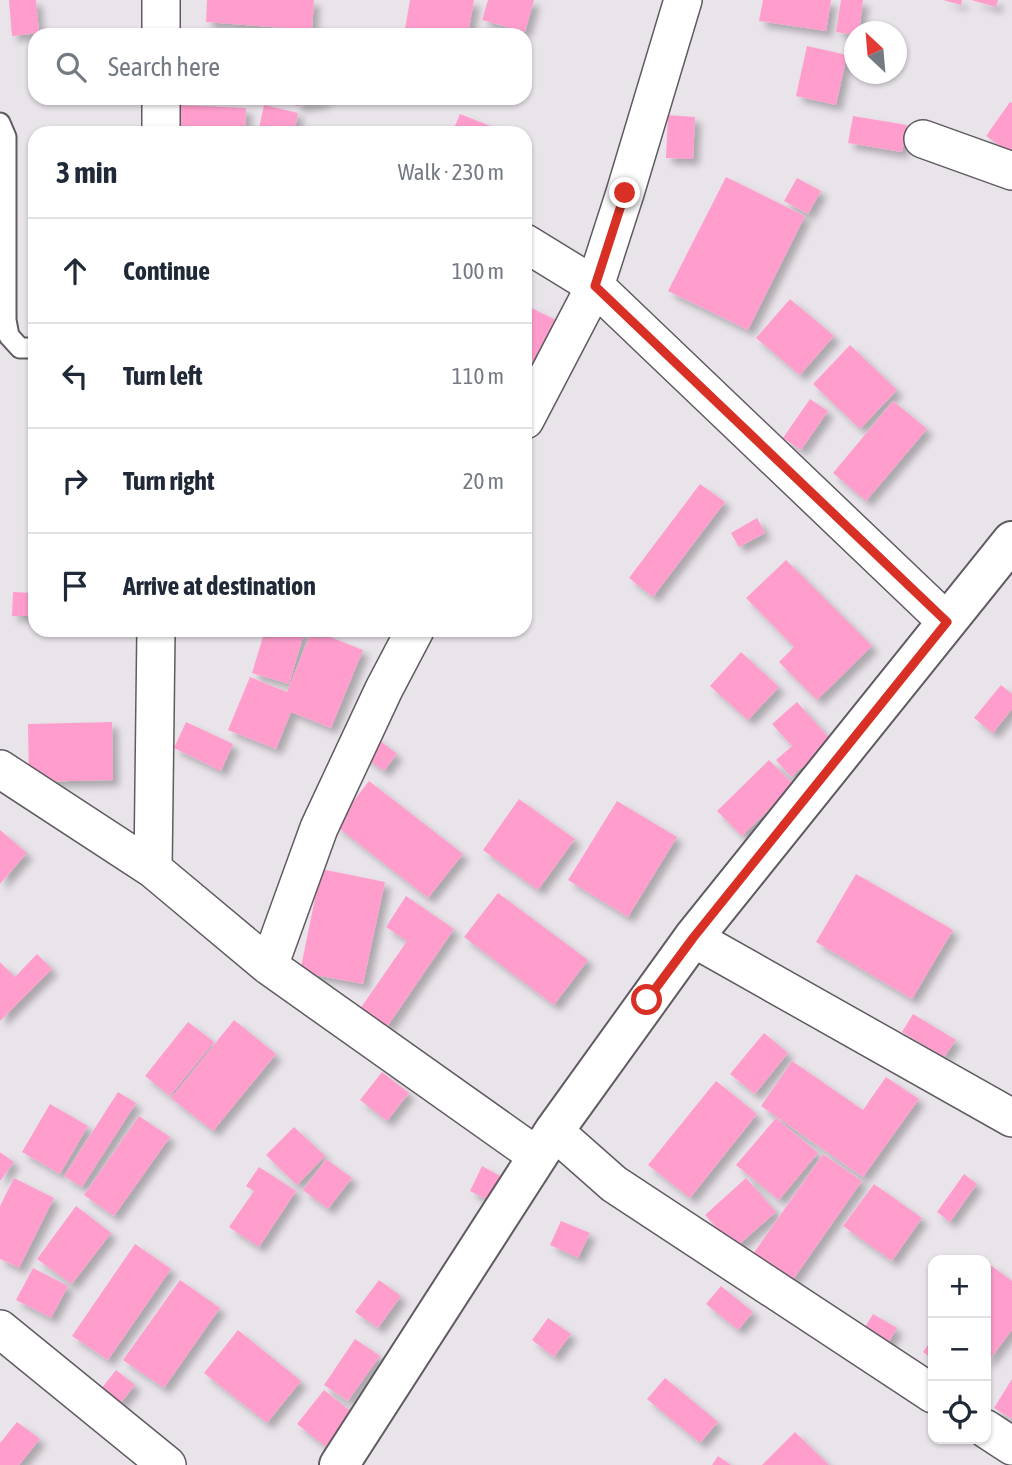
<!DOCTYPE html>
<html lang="en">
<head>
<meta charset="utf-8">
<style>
  body { margin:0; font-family:"Asap Condensed",sans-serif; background:#f2f2f3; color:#1f2937 }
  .controls { position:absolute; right:21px; bottom:21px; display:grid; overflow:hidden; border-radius:14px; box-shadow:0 2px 5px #0004 }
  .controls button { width:63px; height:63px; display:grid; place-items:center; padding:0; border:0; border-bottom:2px solid #e0e1e3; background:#fff; color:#1f2937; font:35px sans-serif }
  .compass { position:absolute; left:844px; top:21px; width:63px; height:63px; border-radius:50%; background:#fff; box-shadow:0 2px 5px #0004; rotate:334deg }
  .stop { position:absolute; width:21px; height:21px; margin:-16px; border:5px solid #d93025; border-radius:50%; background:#fff }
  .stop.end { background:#d93025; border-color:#fff; box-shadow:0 2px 7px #0008 }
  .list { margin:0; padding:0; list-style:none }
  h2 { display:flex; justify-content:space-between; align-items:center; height:91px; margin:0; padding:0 28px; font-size:30px }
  h2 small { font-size:23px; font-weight:400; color:#747a83 }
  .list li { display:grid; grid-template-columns:46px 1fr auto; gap:21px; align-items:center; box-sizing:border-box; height:105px; padding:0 28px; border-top:2px solid #e0e1e3 }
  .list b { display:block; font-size:26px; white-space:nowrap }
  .list em { font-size:23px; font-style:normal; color:#747a83 }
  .icon { flex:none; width:38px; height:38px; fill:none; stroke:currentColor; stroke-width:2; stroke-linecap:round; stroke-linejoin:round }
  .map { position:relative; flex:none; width:1012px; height:1465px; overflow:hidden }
  .search { position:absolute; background:#fff; box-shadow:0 2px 5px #0004; left:28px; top:28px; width:504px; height:77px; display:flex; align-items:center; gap:18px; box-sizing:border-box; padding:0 24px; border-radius:21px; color:#747a83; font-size:26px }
  .panel { position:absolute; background:#fff; box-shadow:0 2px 5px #0004; left:28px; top:126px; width:504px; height:511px; border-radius:21px }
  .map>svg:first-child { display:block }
  .building { fill:#ff9ecd; filter:url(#shadow) }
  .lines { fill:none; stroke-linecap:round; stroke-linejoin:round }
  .service-casing { stroke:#5f5b61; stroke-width:23 }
  .minor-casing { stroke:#5f5b61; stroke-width:40 }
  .tertiary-casing { stroke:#5f5b61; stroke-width:42 }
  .service { stroke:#fff; stroke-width:19 }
  .minor { stroke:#fff; stroke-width:37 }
  .tertiary { stroke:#fff; stroke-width:38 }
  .route { stroke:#d93025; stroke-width:9 }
</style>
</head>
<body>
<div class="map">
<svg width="1012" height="1465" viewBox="0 0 1012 1465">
  <defs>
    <filter id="shadow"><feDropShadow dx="6" dy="6" stdDeviation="3.5" flood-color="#0004"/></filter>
  </defs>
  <rect width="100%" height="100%" fill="#e9e4ea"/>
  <path class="building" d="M9,0H36L39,33L12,36Z
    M207,0H314L312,30L206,22Z
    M410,0H474L468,35H404Z
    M488,0H534L525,32L482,20Z
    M763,0H831L826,31L759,21Z
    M841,0H863L859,32H855V35L836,32Z
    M943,0H962L961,5Z
    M971,0H998L996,7Z
    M807,46L847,55L836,105L796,96Z
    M295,98H324L325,102L296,106Z
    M1010,102L1012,103V154L986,136Z
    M179,105L246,108L245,133H177Z
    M264,105L298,113L294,133H258Z
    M460,114L503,131L502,133H452Z
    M668,115L695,117L693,159L666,158Z
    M853,116L907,125L902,152L848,143Z
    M726,177L805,216L748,330L668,291Z
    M797,178L821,191L808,214L784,201Z
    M790,299L834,336L800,375L756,338Z
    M525,305L556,320L525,383Z
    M850,345L897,390L860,429L813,384Z
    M810,399L828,411L801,450L783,438Z
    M893,401L927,429L866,501L833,473Z
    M700,484L725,502L653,597L629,578Z
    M757,518L765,533L739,547L731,533Z
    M786,560L872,646L817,700L779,662L794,647L746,598Z
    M13,592L35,593V616H12Z
    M265,630H305L289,684L252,673Z
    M312,630L363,650L331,728L291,712L276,749L228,730L250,677L287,692Z
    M741,652L779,687L748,720L710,686Z
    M1001,685L1012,694V709L993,733L974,718Z
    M797,702L832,741L791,777L776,760L792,746L772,724Z
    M112,722L113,780L29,782L28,724Z
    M186,722L233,744L221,771L174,748Z
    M374,736L397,754L384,771L361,754Z
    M769,760L794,785L742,836L717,811Z
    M369,781L463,854L428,898L335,825Z
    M519,799L575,839L538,890L483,850Z
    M617,801L677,837L628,917L568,880Z
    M0,830L27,853L0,884Z
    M321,869L385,882L363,984L300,972Z
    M856,874L953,930L912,999L816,942Z
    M498,893L588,960L554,1005L464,937Z
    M406,896L454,929L387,1027L360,1009L407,941L386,927Z
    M37,954L52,969L0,1021V962L15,977Z
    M913,1014L956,1040L944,1057L902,1032Z
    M234,1020L276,1054L213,1131L171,1098Z
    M188,1022L214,1042L170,1096L145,1076Z
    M764,1033L788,1053L755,1094L730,1074Z
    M792,1061L863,1110L886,1077L919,1099L863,1177L761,1106Z
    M382,1072L409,1093L387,1121L360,1100Z
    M716,1081L757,1114L690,1198L648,1165Z
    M118,1092L136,1103L82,1187L64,1176Z
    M50,1104L88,1126L60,1174L22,1152Z
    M139,1116L170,1137L114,1216L84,1195Z
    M776,1118L818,1153L779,1200L736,1165Z
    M294,1127L325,1156L297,1185L266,1155Z
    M0,1152L14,1162L0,1181Z
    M823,1154L862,1181L792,1281L753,1254Z
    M326,1159L352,1178L328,1209L303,1190Z
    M482,1166L500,1176L488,1200L470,1191Z
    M259,1167L296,1191L259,1247L229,1227L254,1191L246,1186Z
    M964,1174L977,1184L950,1222L937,1212Z
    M14,1178L54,1198L19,1268L0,1259V1206Z
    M746,1178L776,1212L735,1248L705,1215Z
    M874,1184L922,1218L892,1261L843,1226Z
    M76,1206L111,1233L72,1284L37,1259Z
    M561,1221L590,1233L578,1258L550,1245Z
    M135,1244L171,1269L108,1360L72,1336Z
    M989,1264L1012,1281V1330L986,1364V1269Z
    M33,1268L68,1286L51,1318L16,1300Z
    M180,1280L220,1308L164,1388L123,1360Z
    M379,1280L401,1296L378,1328L355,1312Z
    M721,1286L753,1312L738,1330L706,1304Z
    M873,1314L897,1328L883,1352L859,1337Z
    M548,1318L571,1334L554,1357L532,1340Z
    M238,1330L301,1381L267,1423L204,1373Z
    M933,1338V1359L923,1352Z
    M355,1339L380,1356L348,1401L324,1385Z
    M116,1370L135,1385L120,1404L101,1389Z
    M665,1378L718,1422L700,1443L647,1399Z
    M1012,1379V1419L994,1408Z
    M324,1390L353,1413L326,1447L297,1424Z
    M17,1422L40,1439L19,1465H0V1443Z
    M795,1432L829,1465H762Z
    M718,1456L731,1465H712Z"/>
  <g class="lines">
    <g class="service-casing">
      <path id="service" d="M0,123L6,137V320L9,336L20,348H35"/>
    </g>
    <g class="minor-casing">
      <path id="minor" d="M161,0V35
        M161,133V98
        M923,139L1012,171
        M525,243L595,286L947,622
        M525,420L595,286L625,193L683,0
        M0,769L153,869L269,966L537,1156
        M153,869L156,630
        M693,938L1012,1118
        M269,966L319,828L384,689L415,630
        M554,1131L614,1184L933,1394
        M0,1329L167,1465
        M986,1429L1012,1446"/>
    </g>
    <g class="tertiary-casing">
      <path id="tertiary" d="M339,1465L554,1131L693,938L1012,541"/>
    </g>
    <use href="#service" class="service"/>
    <use href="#minor" class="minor"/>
    <use href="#tertiary" class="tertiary"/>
  </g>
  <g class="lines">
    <path class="route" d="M625,193L595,286L947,622L693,938L647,1000"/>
  </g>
</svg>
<div class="controls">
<button>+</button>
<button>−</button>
<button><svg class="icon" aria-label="locate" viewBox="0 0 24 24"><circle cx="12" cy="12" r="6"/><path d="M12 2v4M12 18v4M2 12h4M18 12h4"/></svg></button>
</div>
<svg class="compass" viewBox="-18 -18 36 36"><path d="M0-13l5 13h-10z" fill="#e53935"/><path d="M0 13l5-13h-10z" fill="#747a83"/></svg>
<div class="stop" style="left:647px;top:1000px"></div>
<div class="stop end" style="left:625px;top:193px"></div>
<div class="search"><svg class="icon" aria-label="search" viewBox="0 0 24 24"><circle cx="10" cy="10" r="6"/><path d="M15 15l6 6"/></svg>Search here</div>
<section class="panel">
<h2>3 min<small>Walk · 230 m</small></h2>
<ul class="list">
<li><svg class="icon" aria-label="ahead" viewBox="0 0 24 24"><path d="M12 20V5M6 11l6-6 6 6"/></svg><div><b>Continue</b></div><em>100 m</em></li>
<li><svg class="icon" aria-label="left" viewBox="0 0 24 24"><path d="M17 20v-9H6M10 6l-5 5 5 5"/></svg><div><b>Turn left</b></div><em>110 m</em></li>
<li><svg class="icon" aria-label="right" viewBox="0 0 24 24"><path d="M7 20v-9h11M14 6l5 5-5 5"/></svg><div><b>Turn right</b></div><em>20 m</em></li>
<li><svg class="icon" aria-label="arrive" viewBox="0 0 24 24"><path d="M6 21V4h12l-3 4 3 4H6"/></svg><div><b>Arrive at destination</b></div></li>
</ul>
</section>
</div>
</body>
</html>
